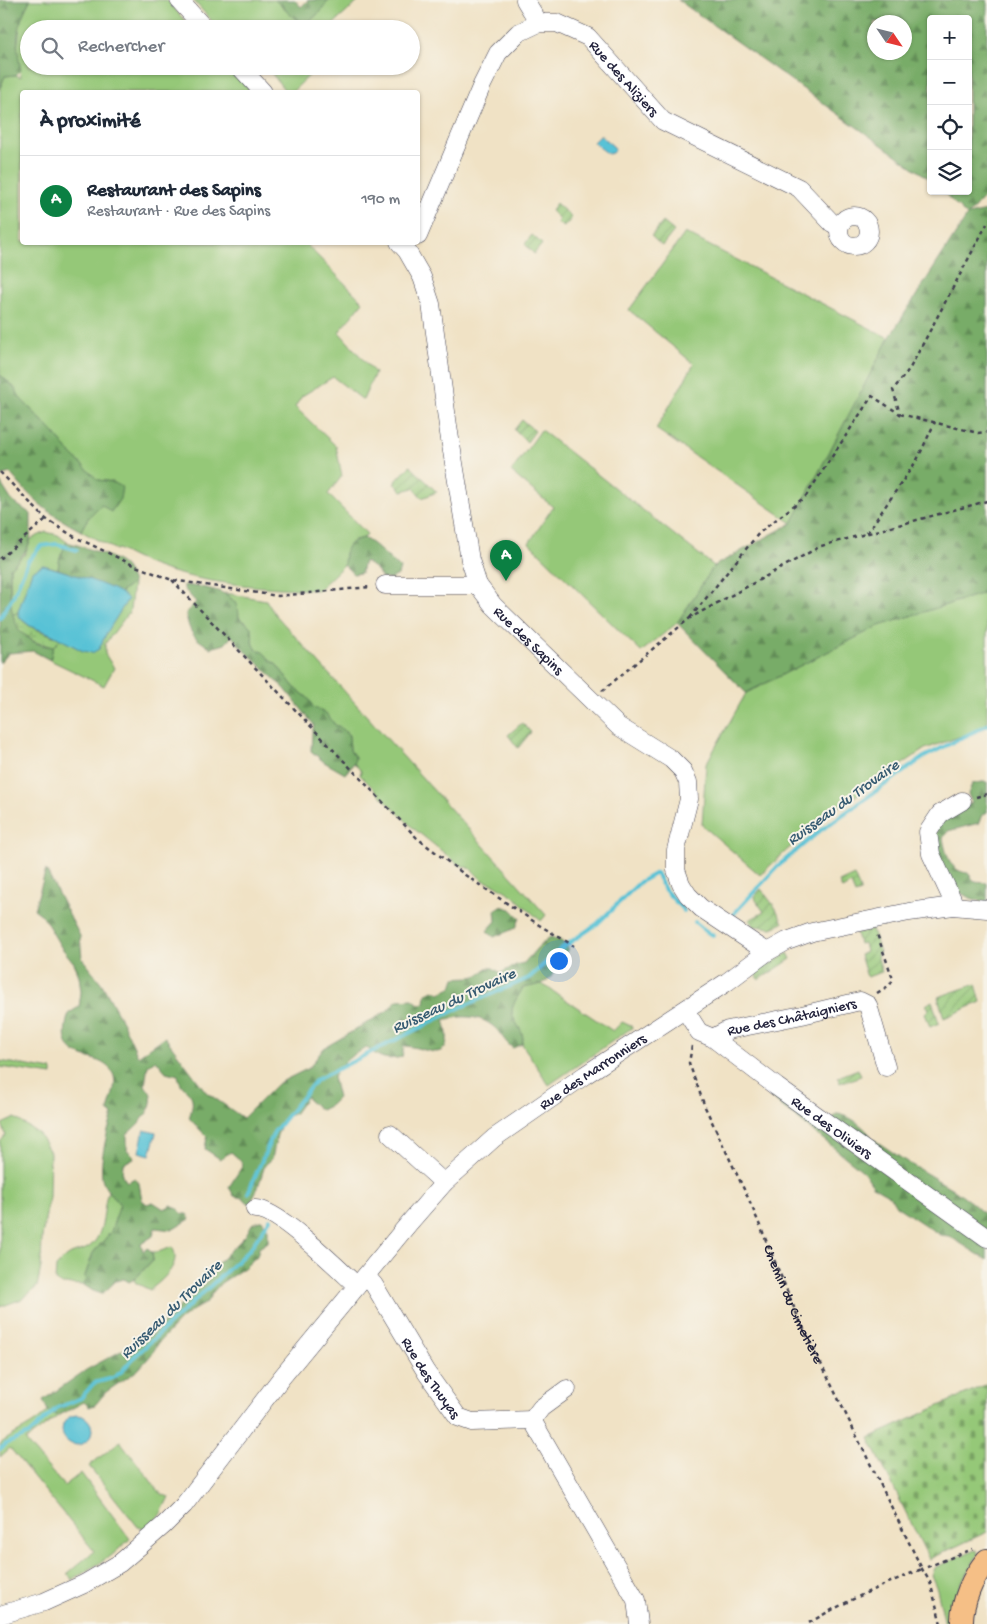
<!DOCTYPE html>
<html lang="fr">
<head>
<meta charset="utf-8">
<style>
  body { margin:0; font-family:"Gochi Hand",sans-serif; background:#f6f6f7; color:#1f2937 }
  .controls { position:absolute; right:15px; top:15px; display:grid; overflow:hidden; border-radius:5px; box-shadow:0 1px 4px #0004 }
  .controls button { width:45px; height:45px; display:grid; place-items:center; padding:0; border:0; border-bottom:1px solid #e0e1e3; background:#fff; color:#1f2937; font:25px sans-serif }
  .compass { position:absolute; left:867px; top:15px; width:45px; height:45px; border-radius:50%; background:#fff; box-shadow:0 1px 4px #0004; rotate:125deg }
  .you { position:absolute; left:558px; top:960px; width:18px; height:18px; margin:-12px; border:4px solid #fff; border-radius:50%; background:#1a73e8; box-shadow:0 0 0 8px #1a73e833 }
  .badge { display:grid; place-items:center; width:32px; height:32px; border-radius:50%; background:#0b8043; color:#fff; font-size:16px; font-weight:700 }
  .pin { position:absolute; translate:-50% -41px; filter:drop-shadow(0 1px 2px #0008) }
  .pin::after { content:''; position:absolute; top:26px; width:18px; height:15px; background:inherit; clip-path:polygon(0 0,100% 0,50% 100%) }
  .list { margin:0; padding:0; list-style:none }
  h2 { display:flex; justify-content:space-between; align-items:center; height:65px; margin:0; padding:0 20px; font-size:21px }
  h2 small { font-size:16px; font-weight:400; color:#747a83 }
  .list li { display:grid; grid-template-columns:32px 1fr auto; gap:15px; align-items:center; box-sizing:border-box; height:90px; padding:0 20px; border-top:1px solid #e0e1e3 }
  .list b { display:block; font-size:19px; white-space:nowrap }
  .list p { margin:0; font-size:16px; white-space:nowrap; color:#747a83 }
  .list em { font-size:16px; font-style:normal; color:#747a83 }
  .icon { flex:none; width:28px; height:28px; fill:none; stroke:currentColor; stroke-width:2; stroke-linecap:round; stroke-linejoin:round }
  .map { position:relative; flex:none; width:987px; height:1624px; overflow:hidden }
  .search { position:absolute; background:#fff; box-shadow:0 1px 4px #0004; left:20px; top:20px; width:400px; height:55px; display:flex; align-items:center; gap:12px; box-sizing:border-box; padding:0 18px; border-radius:28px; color:#747a83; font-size:19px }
  .panel { position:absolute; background:#fff; box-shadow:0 1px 4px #0004; left:20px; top:90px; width:400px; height:155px; border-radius:5px }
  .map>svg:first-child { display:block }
  .grass { fill:#95c878; stroke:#5c755a }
  .forest { fill:url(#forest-firs); stroke:#4d6752; fill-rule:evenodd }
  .wetland { fill:url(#wetland-marsh); stroke:#5c755a }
  .cemetery { fill:url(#cemetery-stones); stroke:#5c755a }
  .garden { fill:url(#garden-furrows); stroke:#5c755a }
  .water { fill:#59c2d6; stroke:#3e7288 }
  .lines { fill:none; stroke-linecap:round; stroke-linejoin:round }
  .stream { stroke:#59c2d6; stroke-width:4 }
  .minor-casing { stroke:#413f50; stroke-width:19 }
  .major-casing { stroke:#413f50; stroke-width:24 }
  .path { stroke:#413f50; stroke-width:2.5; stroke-dasharray:4 4; stroke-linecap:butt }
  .minor { stroke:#fff; stroke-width:18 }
  .major { stroke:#f5bf86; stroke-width:22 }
  .labels { text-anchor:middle; stroke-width:4; stroke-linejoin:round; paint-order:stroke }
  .street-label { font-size:15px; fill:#22223b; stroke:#f7f3e8 }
  .water-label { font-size:16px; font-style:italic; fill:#355a71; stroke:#f7f3e8 }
</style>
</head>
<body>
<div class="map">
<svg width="987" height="1624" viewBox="0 0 987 1624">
  <defs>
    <pattern id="forest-firs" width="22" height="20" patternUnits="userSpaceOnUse" patternTransform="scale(1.25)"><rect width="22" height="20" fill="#78ac68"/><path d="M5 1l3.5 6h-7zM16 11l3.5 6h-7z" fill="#628c57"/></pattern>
    <pattern id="wetland-marsh" width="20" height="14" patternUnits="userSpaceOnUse" patternTransform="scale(1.25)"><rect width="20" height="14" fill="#95c878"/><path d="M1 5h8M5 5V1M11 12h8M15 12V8" fill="none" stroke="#79a264"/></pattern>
    <pattern id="cemetery-stones" width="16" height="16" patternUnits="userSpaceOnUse" patternTransform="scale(1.25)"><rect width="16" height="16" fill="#95c878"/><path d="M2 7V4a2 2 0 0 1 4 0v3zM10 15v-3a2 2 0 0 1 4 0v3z" fill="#79a264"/></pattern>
    <pattern id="garden-furrows" width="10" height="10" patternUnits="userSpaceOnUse" patternTransform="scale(1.25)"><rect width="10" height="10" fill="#95c878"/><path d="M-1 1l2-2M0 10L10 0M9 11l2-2" fill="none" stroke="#79a264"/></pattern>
  </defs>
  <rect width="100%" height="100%" fill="#f7f3e8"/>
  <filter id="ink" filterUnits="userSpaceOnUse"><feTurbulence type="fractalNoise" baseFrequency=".02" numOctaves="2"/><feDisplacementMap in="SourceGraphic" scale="10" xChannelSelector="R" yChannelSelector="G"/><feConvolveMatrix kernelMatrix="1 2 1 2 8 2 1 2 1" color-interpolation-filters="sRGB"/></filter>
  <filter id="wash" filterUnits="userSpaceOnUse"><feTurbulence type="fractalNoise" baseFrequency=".0096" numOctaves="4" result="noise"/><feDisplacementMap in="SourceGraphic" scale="20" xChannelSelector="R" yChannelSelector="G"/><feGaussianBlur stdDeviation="1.12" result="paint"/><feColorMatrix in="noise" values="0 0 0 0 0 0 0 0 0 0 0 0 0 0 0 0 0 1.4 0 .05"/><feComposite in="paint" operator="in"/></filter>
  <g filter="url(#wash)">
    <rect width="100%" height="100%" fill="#f0e2c5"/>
    <path class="grass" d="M30,0H167L192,29H29V66H230L251,92H22V242L305,243L363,302L339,332L375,373L363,400L333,377L302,396L295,407L336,446L342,476L328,494L367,534L364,538L354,540L345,553L344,565L318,590C252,587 177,584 118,549L116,550L81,531C86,520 92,512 102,505L111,512L113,482L98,480L72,455L53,432L21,399L13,386L0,375V88L5,76L16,75L21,77L17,49L21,18Z
      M193,0H275L294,18L304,25C313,19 324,10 328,0H360L328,29H219Z
      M266,66H319L292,92H286Z
      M685,233L889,338L792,523L656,429L694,364L629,310Z
      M541,430L714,566L677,623L641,652L529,543L553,507L511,472Z
      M46,532L58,535L67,542L60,557L58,569L43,565L32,571L18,612L13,615L11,609L10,568L25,554L31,539Z
      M133,583L130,611L105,644V654L114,668L104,686L50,660L53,647L61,639L83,651L99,649L106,634L127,599L120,593Z
      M987,592V727L925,749L821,819L760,875L702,825L706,764L746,693L879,626Z
      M225,593L266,600L274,613L546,915L541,921L512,895L496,885L482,880L471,869L458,864L413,828L360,775L361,771L354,763L355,757L350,750L349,735L340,727L335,725L327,714L313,707L308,698L294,687L276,664L270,660L263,652L257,650L252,642C254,628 251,625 239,618L235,602Z
      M542,984L613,1031L622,1022L633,1027L549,1085L522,1044C527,1029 508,1021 513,1006C515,1000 520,993 523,988Z
      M0,1061L52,1070V1075L0,1067Z
      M15,1118L39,1134L50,1152L49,1198L42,1237L41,1267L37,1287L22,1299L0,1307V1142L6,1135L2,1124Z
      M108,1191L120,1204L111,1232L93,1253L85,1276L84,1285L62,1284L55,1281L56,1267C60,1263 65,1257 71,1254C77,1251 84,1251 89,1247C106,1235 102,1208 108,1191Z
      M172,1247C183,1264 162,1280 150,1290L136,1283L134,1280L153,1260L152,1252H158Z
      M48,1411L58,1416L26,1440L27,1443L64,1486L81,1473L130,1539L111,1556L72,1580L68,1573L94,1551L10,1448L0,1457V1444C16,1431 33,1427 48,1411Z
      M120,1441L161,1494L169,1497L160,1515L146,1529L138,1527L89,1466Z
      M977,1550L978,1555C965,1576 950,1598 951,1624H945L937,1589L931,1575L934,1568L971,1551Z"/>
    <path class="forest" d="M0,0H30C16,26 15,42 21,70L16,75L5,76L0,88Z
      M275,0H295L301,7L308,0H328C324,10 313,19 304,25L294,18Z
      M678,0H987V194L968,215L987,211V592L879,626L746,693L677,623L714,566L792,523L889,338L967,216L942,191H968V19H931V180ZM874,22H904V52H874Z
      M0,375L13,386L21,399L53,432L72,455L98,480L113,482L122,487L120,499L111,512L102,505C92,512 86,520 81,531C48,513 34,502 10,473L0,476Z
      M0,482L12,501L31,514C31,543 32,547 10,568C10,595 7,627 34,642C40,645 47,646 53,647L50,660L33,651L9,653L0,663Z
      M364,538L373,544L400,568L398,575L391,579L382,578L376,569L364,561L361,573L353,574L344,565C345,549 346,541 364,538Z
      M67,542C81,546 118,557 126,568C129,572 131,578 133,583L120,593L58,569L60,557Z
      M184,585C205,588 240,589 239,618C251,625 254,628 252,642L257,650L263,652L270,660L276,664L294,687L308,698L313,707L327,714L335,725L340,727L349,736L350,750L355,757L354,763L345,774L324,762L311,751L312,733L314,725L285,689L241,647L232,636L225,644L211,648C194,638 189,634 186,613L196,602L184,589Z
      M982,782H987V812L981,817L979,823L948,831L943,838C946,854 950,872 968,873L975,882L987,883V902C949,897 946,874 932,844L938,824L953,811L972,803L968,794L972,784Z
      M46,870L80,936L82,958L102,984L124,1025L138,1056L165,1037L206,1092L243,1118L277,1084L309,1068L324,1048L387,1011L397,1000L413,999L420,1005L425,1003L426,994L433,990L440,993L452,987L455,978C468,976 478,980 486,968H493L501,973L516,965L524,963L538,947L550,937L560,940L568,947V950L561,962L554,968C553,984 536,985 523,988C520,993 515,1000 513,1006C508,1021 527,1029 522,1044L513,1048C504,1042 502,1034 494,1027C480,1015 461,1015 444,1020C447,1029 452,1051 436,1052C429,1052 413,1046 404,1046L402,1057C385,1061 380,1058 367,1048C349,1055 344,1062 333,1077L338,1098L331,1105L321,1110L309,1101L307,1096L294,1114L284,1117L277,1135L272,1159L265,1165L258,1187L250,1204L242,1198L234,1196L229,1187L243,1165L239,1159L231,1152L220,1159L205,1149L207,1137L189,1118C200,1087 181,1096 178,1075L166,1072L156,1060L148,1065L145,1085C147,1089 151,1092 151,1096C154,1110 137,1126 127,1134V1150L133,1155L134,1158L123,1164L122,1175L127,1182L135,1178L139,1183L142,1200L147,1204L153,1202L164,1209L172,1205L180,1211L182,1214H187L190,1219L172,1230L155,1228L153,1236L141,1244L143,1251L148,1248L152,1252L153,1260C144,1267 140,1277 129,1282L124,1279L116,1281L102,1294L93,1291L84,1285L85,1276L93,1253L111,1232L120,1204C114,1197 106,1191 103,1182C98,1166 107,1131 113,1115L108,1111C110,1101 117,1087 114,1076C103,1046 51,1071 69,1013L79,1007L81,992L79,976L74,963L61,947L42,915L34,909Z
      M501,906L511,909L520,918L516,928L494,937L487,931L496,921L495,910Z
      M772,1091L987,1246V1260L949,1236L940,1235L896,1206L890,1196L874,1187L864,1172L769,1096Z
      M836,1114C849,1114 866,1128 873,1139L907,1162L951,1188L972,1203L987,1217V1234L966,1212L949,1207L832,1121Z
      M262,1220L268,1229V1242L259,1248L257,1256L244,1268L221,1283L213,1292L206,1303L193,1310L180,1320L160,1341L151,1355L138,1370L106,1392L95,1405L89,1407L84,1402L58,1416L48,1411L43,1400L86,1370L154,1333L190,1296L196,1287L205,1284L215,1266L246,1235L252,1224Z"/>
    <path class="wetland" d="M18,612C23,629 47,632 61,639L53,647L35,642L19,631L13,615Z"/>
    <path class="cemetery" d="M987,1384V1532L929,1559L869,1438Z"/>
    <path class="garden" d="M556,203L572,218L564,227L557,223L559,219L551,211Z
      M663,222L674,231L662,246L651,236Z
      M532,235L542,244L534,254L525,244Z
      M522,420L535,431L527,442L514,430Z
      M410,466L437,492L422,498L414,488L402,491L394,483Z
      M522,723L531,732L518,748L508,735Z
      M854,875L861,892L855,894L851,884L842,889L839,882Z
      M761,889L775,907L783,923L772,928L754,926L749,920L764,912L754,897Z
      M872,930L880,952L877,954L882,972L867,977L860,955L866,952L864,943L859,944L856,933Z
      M788,953L791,959L759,980L755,973Z
      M976,984L981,1002L944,1018L938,997Z
      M932,1001L939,1023L930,1027L925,1013L929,1009L926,1005Z
      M858,1069L861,1076L840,1083L838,1077Z"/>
    <path class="water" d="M600,135L614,147L615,150L612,153L608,154L593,142Z
      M43,565C60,570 119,587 128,599L106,634L99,649L92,653L83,651L51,634L30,626L20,618L18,612L32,571Z
      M144,1130L156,1133L150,1155L139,1152Z
      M62 1430a15 15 0 1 1 30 0a15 15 0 1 1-30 0Z"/>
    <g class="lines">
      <path class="stream" d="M0,618L13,597L28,561L41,546L57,544L77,550
        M729,919L779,865L821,830L924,757L987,725
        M695,922L707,932L713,935
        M248,1193L274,1132L316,1080L459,1008L529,978L562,948L597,924L640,882L656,873L665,890L684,911
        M0,1449L6,1444L29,1434L57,1408L81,1398L94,1383L113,1378L122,1371L133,1358L250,1249L270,1219"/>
    </g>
  </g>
  <g filter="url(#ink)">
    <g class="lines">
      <g class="minor-casing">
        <g id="minor">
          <path d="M179,0L205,29"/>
          <path d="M525,0L539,23"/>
          <path d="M239,66L263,92"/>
          <circle cx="854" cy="231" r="15"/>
          <path id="s2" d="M418,236L482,85L498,53L518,33L539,23H557L588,37L663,121L799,188L832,223L839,227"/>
          <path id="s3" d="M399,242L407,251L422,277L431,304L449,433L470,560L478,585L493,605L618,726L671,759L683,771L688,782L689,799L676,850V870L681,884L688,895L701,908L767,952"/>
          <path d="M385,585H478"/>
          <path d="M953,906L952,899L931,854L928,832L940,814L962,801"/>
          <path id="s4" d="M685,1010L699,1032L713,1038L777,1087L987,1238"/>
          <path id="s5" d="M713,1038L728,1030L802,1015L860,1001L868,1005L886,1067"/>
          <path d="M390,1134L444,1183"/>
          <path d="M255,1209C276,1207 340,1270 357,1286"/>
          <path id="s6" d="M366,1276L374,1285L426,1372L458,1417L472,1422L532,1420L636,1600L639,1624"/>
          <path d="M532,1420L541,1408L567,1389"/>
          <path id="s7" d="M0,1615L44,1602L84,1584L120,1563L164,1525L184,1505L282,1377L410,1222L444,1183L494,1138L585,1075L727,982L767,952L787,941L812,932L909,912L953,906L987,909"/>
        </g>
      </g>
      <g class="major-casing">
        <path id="major" d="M962,1624C961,1603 973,1576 987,1560"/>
      </g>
      <g class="path">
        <path d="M900,414L978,433L987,432"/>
        <path d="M0,472L46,519L73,536L133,565L172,580L278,596L370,587"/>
        <path d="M867,533L917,460L935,422"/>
        <path d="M0,559L46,519"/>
        <path d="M172,580L417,838L465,875L539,925L574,946"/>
        <path d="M690,618L759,533L806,496L872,396L900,414L893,390L910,368L987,224"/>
        <path d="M602,691L690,618L821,546L987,501"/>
        <path d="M976,797L987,794"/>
        <path d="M877,993L890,985L893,979L877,934"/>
        <path id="s1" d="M692,1046L689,1063L705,1107L750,1202L798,1317L922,1569C882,1585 844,1602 807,1624"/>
        <path d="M941,1624L930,1582L922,1569L973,1549"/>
      </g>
      <use href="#minor" class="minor"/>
      <use href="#major" class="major"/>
    </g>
  </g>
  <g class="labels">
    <g class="street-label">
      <text dy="5" stroke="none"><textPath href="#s2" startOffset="358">Rue des Aliziers</textPath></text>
      <text dy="5" stroke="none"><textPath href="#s3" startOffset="431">Rue des Sapins</textPath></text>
      <text dy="5" stroke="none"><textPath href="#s5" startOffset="82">Rue des Châtaigniers</textPath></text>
      <text dy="5" stroke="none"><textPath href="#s7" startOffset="818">Rue des Marronniers</textPath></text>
      <text dy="5" stroke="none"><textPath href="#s4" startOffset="190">Rue des Oliviers</textPath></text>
      <text dy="5" stroke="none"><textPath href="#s1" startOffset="280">Chemin du Cimetière</textPath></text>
      <text dy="5" stroke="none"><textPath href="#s6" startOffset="121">Rue des Thuyas</textPath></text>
    </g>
    <g class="water-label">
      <text transform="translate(842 801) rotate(-36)" y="6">Ruisseau du Trovaire</text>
      <text transform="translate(453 999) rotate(-25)" y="6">Ruisseau du Trovaire</text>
      <text transform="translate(170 1308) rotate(-44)" y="6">Ruisseau du Trovaire</text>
    </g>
  </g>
</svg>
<div class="controls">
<button>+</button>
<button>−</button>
<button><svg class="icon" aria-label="locate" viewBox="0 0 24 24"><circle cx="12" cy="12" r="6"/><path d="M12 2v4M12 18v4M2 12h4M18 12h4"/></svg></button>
<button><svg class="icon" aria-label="layers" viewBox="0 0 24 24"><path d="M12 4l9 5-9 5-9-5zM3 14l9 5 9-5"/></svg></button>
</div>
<svg class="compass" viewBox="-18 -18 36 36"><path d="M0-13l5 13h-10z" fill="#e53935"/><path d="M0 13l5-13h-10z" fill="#747a83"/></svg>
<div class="you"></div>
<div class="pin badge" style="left:506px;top:581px">A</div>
<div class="search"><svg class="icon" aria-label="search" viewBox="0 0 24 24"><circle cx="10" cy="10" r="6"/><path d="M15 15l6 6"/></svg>Rechercher</div>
<section class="panel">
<h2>À proximité<small></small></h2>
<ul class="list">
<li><span class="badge">A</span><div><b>Restaurant des Sapins</b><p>Restaurant · Rue des Sapins</p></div><em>190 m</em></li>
</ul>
</section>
</div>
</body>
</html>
